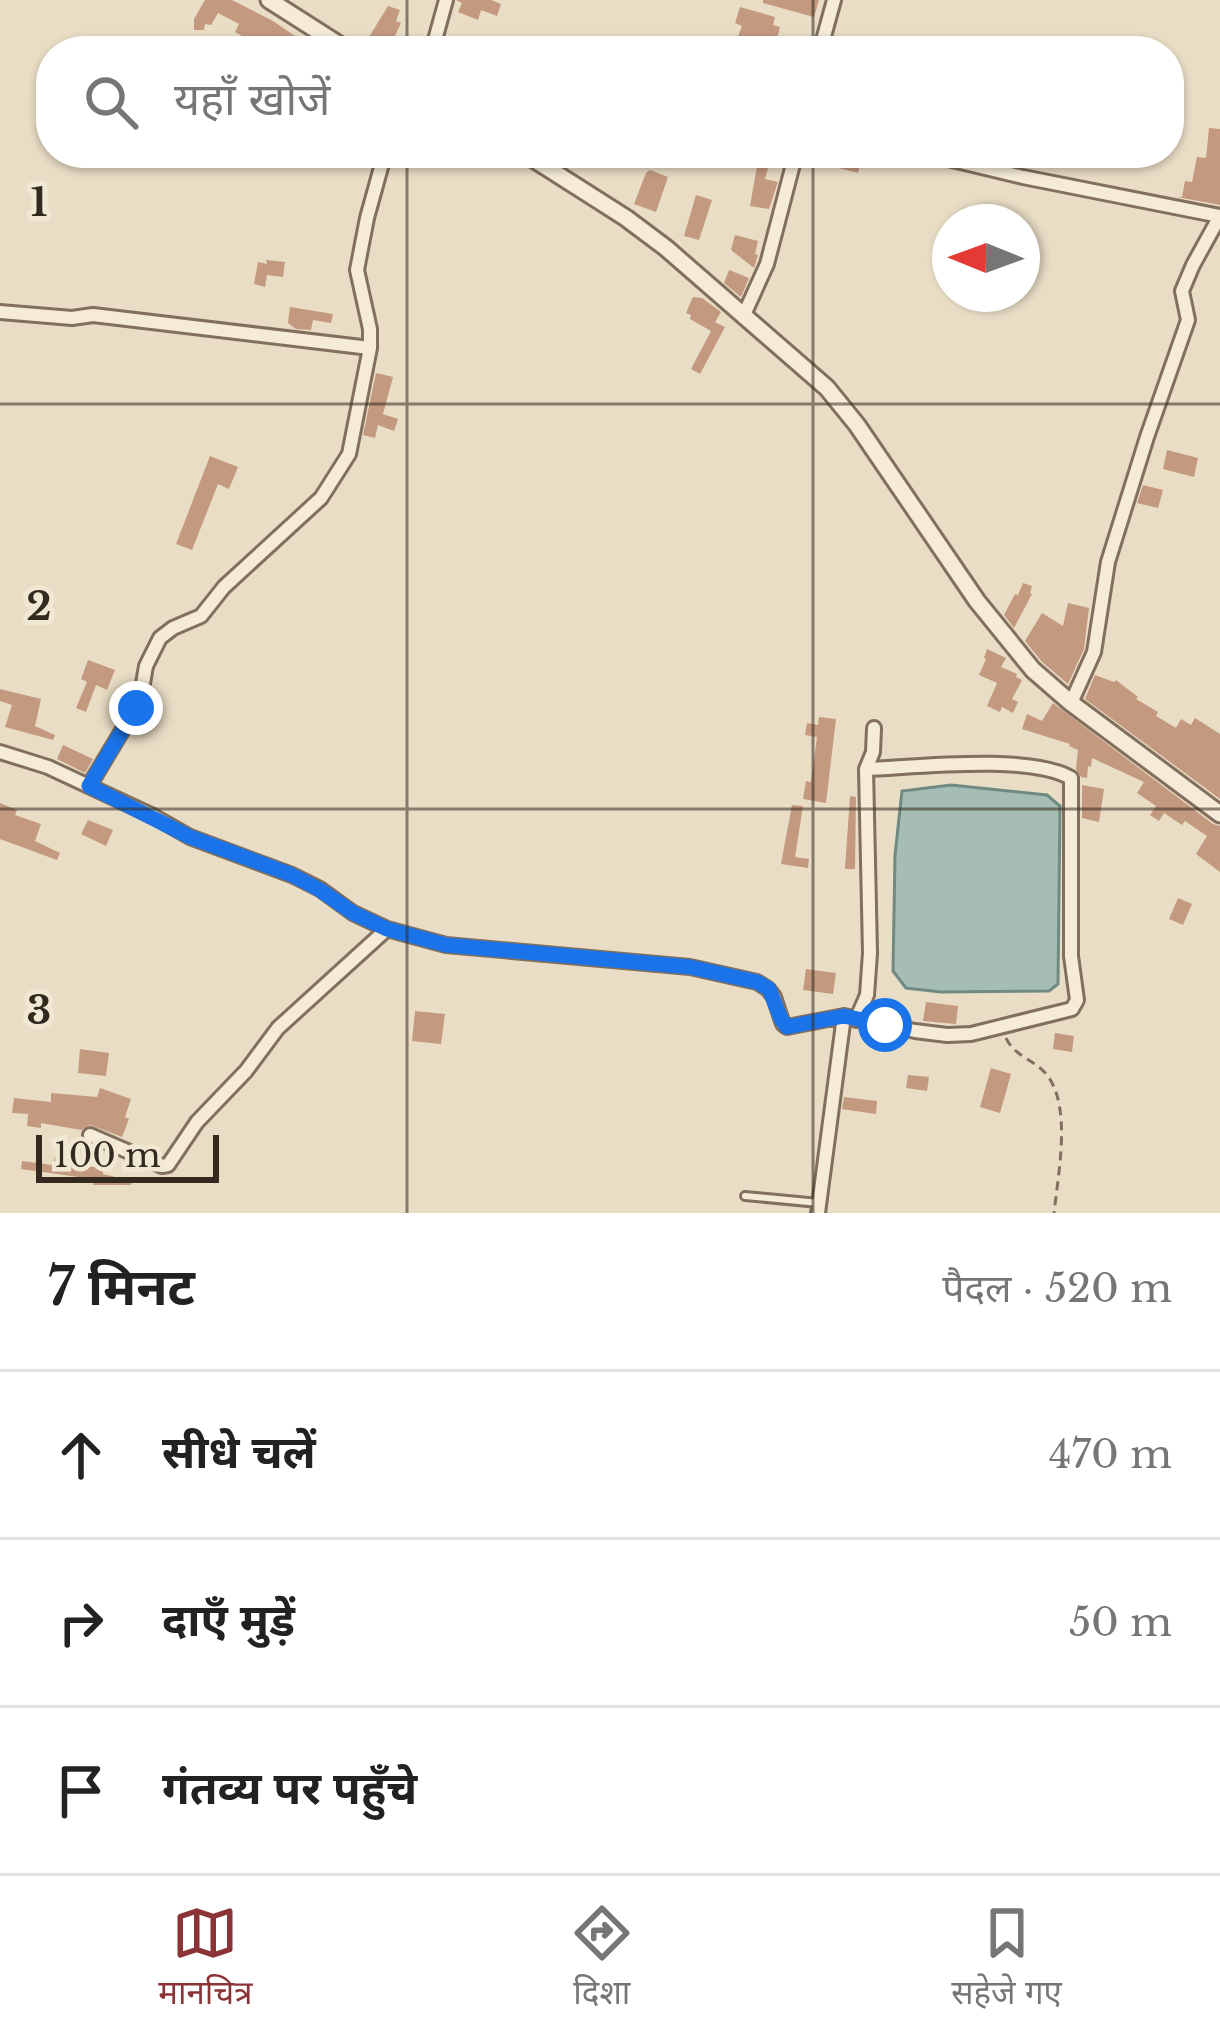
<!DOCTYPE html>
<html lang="hi">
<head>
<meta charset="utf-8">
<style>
  body { margin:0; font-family:"Libre Baskerville","Noto Sans Devanagari",serif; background:#f6f6f6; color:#222 }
  .compass { position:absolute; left:932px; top:204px; width:108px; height:108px; border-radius:50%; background:#fff; box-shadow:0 3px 9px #0004; rotate:271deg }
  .scale { position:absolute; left:36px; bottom:30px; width:183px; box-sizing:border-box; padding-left:12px; border:6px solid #34291f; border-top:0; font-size:33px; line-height:42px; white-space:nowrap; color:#34291f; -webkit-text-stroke:9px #f1e8d4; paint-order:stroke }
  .stop { position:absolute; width:36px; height:36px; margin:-27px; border:9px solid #1a73e8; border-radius:50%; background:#fff }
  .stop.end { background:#1a73e8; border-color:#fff; box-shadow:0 3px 12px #0008 }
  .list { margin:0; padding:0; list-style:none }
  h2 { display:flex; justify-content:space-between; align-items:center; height:156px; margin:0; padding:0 48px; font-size:51px }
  h2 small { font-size:39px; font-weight:400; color:#767676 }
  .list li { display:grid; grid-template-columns:78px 1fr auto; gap:36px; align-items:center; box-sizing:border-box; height:168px; padding:0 48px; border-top:3px solid #e0e0e0 }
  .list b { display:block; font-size:45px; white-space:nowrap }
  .list em { font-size:39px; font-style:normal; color:#767676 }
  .icon { flex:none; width:66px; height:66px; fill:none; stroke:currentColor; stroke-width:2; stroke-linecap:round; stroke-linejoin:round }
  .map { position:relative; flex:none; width:1220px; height:1213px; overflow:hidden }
  .search { position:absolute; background:#fff; box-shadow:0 3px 9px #0004; left:36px; right:36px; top:36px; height:132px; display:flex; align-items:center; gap:30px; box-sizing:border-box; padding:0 42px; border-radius:48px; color:#767676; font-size:45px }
  .sheet { height:660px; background:#fff }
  nav { display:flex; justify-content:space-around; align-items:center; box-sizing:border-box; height:168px; border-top:3px solid #e0e0e0; background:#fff; font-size:33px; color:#767676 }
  nav a { display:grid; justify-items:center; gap:6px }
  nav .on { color:#8a3437 }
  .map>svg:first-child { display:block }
  .water { fill:#a6bdb5; stroke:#6e8a82; stroke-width:3 }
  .building { fill:#c3997f }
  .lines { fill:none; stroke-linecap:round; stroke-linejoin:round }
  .service-casing { stroke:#826f5d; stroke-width:12 }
  .minor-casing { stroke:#826f5d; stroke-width:18 }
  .tertiary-casing { stroke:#826f5d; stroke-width:21 }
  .path { stroke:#826f5d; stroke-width:3; stroke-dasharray:9 6; stroke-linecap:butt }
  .service { stroke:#f5ebd7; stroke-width:6 }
  .minor { stroke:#f5ebd7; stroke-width:12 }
  .tertiary { stroke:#f5ebd7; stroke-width:15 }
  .route { stroke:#1a73e8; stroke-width:15 }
  .grid { fill:none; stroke:#34291f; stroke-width:3; stroke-opacity:0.55 }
  .grid-label { font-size:39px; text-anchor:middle; font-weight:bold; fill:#34291f; stroke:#f1e8d4; stroke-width:10; stroke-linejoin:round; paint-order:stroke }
</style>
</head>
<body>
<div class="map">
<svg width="1220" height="1213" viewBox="0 0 1220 1213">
  <rect width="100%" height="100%" fill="#e9ddc5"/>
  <path class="water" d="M951,785L1047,795L1060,806L1058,984L1049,991L941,992L906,988L893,971L895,855L902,791Z"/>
  <path class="building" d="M205,0H232L273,21L301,40L294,51H268L235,32L239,24L218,13L211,25L205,24L204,30H194V19Z
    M456,0H491L501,4L497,16L481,10L478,20L458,12L462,3Z
    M763,0H819L814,17L763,3Z
    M388,6L400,10L396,21L401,23L395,36L399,38L396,43L409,51H381L366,42Z
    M740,7L775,17L773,25L780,27L777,39L810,48V51H747L734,47L742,26L735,23Z
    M1209,128L1220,129V205L1177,197H1182L1185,181L1192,182L1197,157L1206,158Z
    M719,153H750L771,158L765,179L778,182L769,209L750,206L757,166L718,156Z
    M806,153H863L858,173L805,159Z
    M650,170L668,177L656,212L634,204L646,173Z
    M696,195L712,200L699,240L684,236Z
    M735,235L758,241L755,254L758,255L754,268L731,250Z
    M266,260L285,262L283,277L267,275L265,287L254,284L258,262L267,264Z
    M729,270L749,278L741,297L724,283Z
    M693,297L702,298L721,312L715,322L725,327L700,374L691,369L711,331L690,319L691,315L686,313Z
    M290,307L333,314L331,323L313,320L311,330L296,329L288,323Z
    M376,373L393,377L383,414L398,419L394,431L378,425L375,438L363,435Z
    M1167,450L1198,458L1194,477L1163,469Z
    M210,456L238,467L229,489L218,484L192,550L176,544Z
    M1143,485L1163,490L1158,508L1137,503Z
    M1023,583L1032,586L1030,593L1032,594L1014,628L1004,615L1015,594L1018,595Z
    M1068,603L1089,608L1084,649L1068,684L1042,662L1025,641L1042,613L1063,626Z
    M987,649L1006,658L1001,667L1017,674L1016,677L1022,680L1012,699L1018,702L1013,713L1002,707L1000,712L987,706L997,683L979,675L986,659L984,658Z
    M88,660L115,670L107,690L96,685L86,712L76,708L87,682L81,679Z
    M1095,675L1114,682L1116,680L1138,697L1136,699L1158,712L1156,716L1176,728L1181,719L1191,725L1195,718L1220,734V799L1085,699Z
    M0,689L41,699L35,726L55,735L53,740L5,727L12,705L0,701Z
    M1053,703L1213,824L1220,826V872L1196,854L1207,836L1185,821L1182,825L1164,813L1159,821L1150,815L1156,806L1137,793L1144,782L1092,758L1091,767L1088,766L1087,778L1081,777L1076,769L1078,750L1069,746L1070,744L1022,729L1027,714L1042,721Z
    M819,717L836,719L826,803L803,799L806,781L811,782L817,737L805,735L807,723L818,725Z
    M63,745L93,759L85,773L57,759Z
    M1082,785L1104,789L1099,822L1082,818Z
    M850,796L856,797L855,869H845Z
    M0,803L17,810L15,815L41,824L35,841L60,853L57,860L0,839Z
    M792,805L803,806L795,857L809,859L808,868L781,864Z
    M88,820L113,830L106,846L81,834Z
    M1178,898L1192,904L1183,925L1169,919Z
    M806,969L836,973L833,994L803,990Z
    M926,1002L958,1006L956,1024L923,1021Z
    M415,1011L445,1014L441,1044L412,1041Z
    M1055,1033L1074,1036L1072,1052L1053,1049Z
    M80,1049L109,1053L106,1076L78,1073Z
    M991,1068L1011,1074L1000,1113L980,1107Z
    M908,1075L929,1077L927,1091L906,1088Z
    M100,1088L131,1099L125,1117L129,1119L122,1137L90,1125L81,1130L41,1123V1128L27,1126L28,1114L12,1113L14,1098L51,1102V1093L97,1097Z
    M844,1097L877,1101L876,1114L842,1109Z
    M55,1156L66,1159V1162L93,1167L103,1166V1174L132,1181L131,1185H93V1179L21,1169L22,1161L53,1165Z"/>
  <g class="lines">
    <g class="service-casing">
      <path id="service" d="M745,1196L819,1203"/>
    </g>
    <g class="minor-casing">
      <path id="minor" d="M432,51L446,0
        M820,51L834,0
        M923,153L1023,177L1220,216
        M0,312L72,318L93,315L370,348
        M743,317L767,264L796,153
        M1071,703L1094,652L1108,562L1147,437L1188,320L1182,291L1193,265L1220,216
        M0,752L48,767L153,816L190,837L292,875L320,889L353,913L387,929L446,945L690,967L757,982L768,989L774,997L783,1024L787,1027L844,1016L915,1031L947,1035L971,1034L1072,1009L1077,1000L1071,956V778C1030,754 917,767 866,769
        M89,786L140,701L146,666L160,638L173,628L201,616L224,587L321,498L349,454L370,348V329L357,270L367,218L385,153
        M856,1020L867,995L870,953L866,769L873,752L874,728
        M90,1135L162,1166L168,1165L197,1122L246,1071L278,1028L387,929
        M818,1213L844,1016"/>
    </g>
    <g class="tertiary-casing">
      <path id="tertiary" d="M269,0L349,51
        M524,153L626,218L666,248L827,388L857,425L977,601L1033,670L1071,703L1220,814"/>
    </g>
    <path class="path" d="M1006,1038C1014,1056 1035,1060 1047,1075C1072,1107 1058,1175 1054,1213"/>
    <use href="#service" class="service"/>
    <use href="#minor" class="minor"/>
    <use href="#tertiary" class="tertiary"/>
  </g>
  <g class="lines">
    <path class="route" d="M136,708L89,786L190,837L292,875L320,890L353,913L387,929L446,945L690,967L757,982L769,989L781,1019L787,1027L844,1016L885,1025"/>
  </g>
  <path class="grid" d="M407,0V51M813,0V51M407,153V1213M813,153V1213M0,404H1220M0,809H1220"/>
  <g class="grid-label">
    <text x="39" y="216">1</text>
    <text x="39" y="620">2</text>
    <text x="39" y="1024">3</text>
  </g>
</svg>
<svg class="compass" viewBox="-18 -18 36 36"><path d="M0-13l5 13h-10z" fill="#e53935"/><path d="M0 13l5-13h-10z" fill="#767676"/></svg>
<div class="scale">100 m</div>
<div class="stop" style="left:885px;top:1025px"></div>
<div class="stop end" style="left:136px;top:708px"></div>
<div class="search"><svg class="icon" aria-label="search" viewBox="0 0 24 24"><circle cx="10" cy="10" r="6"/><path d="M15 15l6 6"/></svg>यहाँ खोजें</div>
</div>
<section class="sheet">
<h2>7 मिनट<small>पैदल · 520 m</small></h2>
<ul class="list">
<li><svg class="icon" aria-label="ahead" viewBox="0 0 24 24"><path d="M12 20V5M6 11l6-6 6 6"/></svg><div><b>सीधे चलें</b></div><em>470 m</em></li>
<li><svg class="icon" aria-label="right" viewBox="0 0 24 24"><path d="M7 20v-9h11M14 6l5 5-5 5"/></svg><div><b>दाएँ मुड़ें</b></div><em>50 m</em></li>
<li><svg class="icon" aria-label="arrive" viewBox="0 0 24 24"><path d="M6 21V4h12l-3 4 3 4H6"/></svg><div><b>गंतव्य पर पहुँचे</b></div></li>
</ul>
</section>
<nav>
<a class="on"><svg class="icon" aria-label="map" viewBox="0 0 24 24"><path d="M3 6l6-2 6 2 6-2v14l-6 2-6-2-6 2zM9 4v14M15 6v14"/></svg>मानचित्र</a>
<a><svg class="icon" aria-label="directions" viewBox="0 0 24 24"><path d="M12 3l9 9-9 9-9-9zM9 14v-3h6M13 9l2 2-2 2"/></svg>दिशा</a>
<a><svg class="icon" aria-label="saved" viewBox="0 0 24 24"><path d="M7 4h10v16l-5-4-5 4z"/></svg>सहेजे गए</a>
</nav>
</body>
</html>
